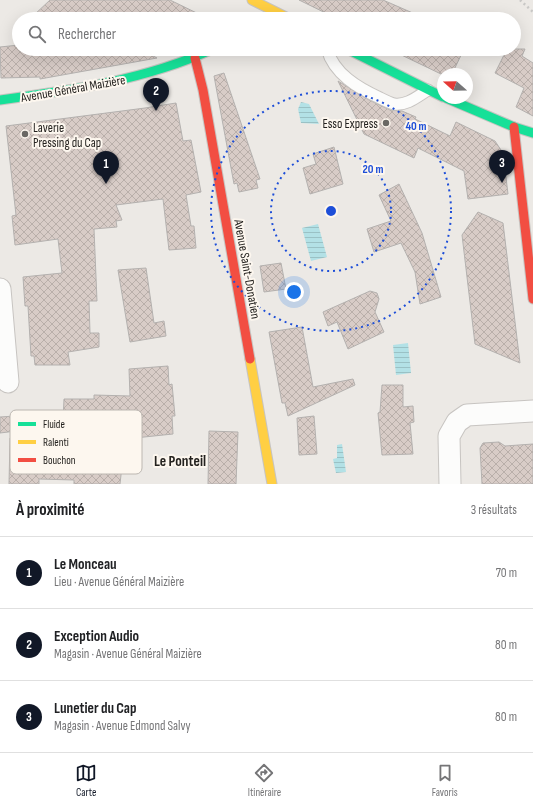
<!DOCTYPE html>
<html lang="fr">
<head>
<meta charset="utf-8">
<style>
  body { margin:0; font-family:"Sofia Sans Condensed",sans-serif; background:#f6f6f6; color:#202124 }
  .compass { position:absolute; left:437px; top:68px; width:36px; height:36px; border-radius:50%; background:#fff; box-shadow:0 4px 16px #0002; rotate:290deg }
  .you { position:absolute; left:294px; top:292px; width:14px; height:14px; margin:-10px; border:3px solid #fff; border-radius:50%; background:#1a73e8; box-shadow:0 0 0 6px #1a73e833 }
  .badge { display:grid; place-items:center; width:26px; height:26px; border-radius:50%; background:#111827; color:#fff; font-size:13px; font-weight:700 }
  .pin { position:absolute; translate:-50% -33px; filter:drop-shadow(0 1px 2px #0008) }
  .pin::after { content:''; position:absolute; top:21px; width:14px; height:12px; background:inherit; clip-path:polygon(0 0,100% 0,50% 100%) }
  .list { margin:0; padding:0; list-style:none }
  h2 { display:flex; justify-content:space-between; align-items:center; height:52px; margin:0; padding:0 16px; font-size:17px }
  h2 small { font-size:13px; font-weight:400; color:#757577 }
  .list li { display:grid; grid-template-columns:26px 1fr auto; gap:12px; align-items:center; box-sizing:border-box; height:72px; padding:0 16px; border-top:1px solid #e0e0e0 }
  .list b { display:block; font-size:15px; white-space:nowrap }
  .list p { margin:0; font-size:13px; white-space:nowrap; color:#757577 }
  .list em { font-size:13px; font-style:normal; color:#757577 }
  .icon { flex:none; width:22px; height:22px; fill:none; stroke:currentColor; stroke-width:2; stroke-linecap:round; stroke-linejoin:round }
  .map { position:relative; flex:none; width:533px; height:484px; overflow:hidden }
  .search { position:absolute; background:#fff; box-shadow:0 4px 16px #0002; left:12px; right:12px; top:12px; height:44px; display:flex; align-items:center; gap:10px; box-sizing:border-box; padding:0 14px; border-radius:22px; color:#757577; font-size:15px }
  .sheet { height:268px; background:#fff }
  nav { display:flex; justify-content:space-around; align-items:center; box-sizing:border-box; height:56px; border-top:1px solid #e0e0e0; background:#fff; font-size:11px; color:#757577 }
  nav a { display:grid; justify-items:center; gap:2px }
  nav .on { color:#111827 }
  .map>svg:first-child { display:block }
  .water { fill:url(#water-rules) }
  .building { fill:url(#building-cross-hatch); stroke:#b4b1af }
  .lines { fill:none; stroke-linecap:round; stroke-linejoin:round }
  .lane-casing { stroke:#c7c4c1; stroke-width:13 }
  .street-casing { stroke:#c7c4c1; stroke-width:23 }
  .fast-casing { stroke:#c7c4c1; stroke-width:11 }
  .slow-casing { stroke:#c7c4c1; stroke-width:11 }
  .jam-casing { stroke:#c7c4c1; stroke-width:11 }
  .path { stroke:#c9c8c6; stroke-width:2.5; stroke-dasharray:2 3; stroke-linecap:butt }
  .lane { stroke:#fcfcfb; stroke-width:11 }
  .street { stroke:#fcfcfb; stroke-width:21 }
  .fast { stroke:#16e098; stroke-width:9 }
  .slow { stroke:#ffcf43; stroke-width:9 }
  .jam { stroke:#f24e42; stroke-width:9 }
  .ring { fill:none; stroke:#1d4ed8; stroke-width:2; stroke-dasharray:2 4 }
  .poi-dot { fill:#6a6864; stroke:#fdf7ef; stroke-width:1.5 }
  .labels { text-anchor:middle; stroke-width:4; stroke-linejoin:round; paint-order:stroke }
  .street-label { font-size:13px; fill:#24221f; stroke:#fdf7ef }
  .poi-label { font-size:13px; fill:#24221f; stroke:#fdf7ef; text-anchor:end }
  .quarter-label { font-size:15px; font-weight:bold; fill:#24221f; stroke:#fdf7ef }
  .key { fill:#fdf7ef; stroke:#bcb7b1; stroke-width:1 }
  .key-label { font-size:11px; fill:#24221f }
  .centre { fill:#1d4ed8; stroke:#fdf7ef; stroke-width:2 }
  .ring-label { font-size:12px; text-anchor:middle; font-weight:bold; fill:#1d4ed8; stroke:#fdf7ef; stroke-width:4; stroke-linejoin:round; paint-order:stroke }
</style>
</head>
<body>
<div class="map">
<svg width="533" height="484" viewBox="0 0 533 484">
  <defs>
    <pattern id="water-rules" width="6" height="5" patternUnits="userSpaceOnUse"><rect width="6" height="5" fill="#b3e1e6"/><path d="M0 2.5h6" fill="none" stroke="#9ac1c5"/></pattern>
    <pattern id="building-cross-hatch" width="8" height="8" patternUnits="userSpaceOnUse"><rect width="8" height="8" fill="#d8ccc7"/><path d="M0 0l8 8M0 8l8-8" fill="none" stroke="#b9afaa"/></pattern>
  </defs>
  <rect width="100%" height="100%" fill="#ece9e5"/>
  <path class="water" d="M301,102L309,104L319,124L301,123L298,109Z
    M318,224L327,257L311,261L302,228Z
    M408,343L411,373L396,375L393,345Z
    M342,444L346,472L336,473L333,459L337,458V445Z"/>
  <path class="building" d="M50,0H170L209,19H33V16Z
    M299,0H383L415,14V19H338Z
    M19,45V49H140L157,58L40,79V77L1,78L0,47Z
    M389,49H464L452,74H441Z
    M507,49H525L522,56L533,63V116L516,107L524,88L495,73Z
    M224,73L260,179L256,180L258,188L239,192L237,183L234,184L214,76Z
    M338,81L369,100L390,110L402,111L416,117L415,119L450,136L456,122L495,141L503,153L508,194L468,199L464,171L418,148L414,158L364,134Z
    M176,103L183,141L191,140L201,192L186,195L191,226H194L196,248L169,250L163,199L116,205L122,220L116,221L117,227L94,229L97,301H89L90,333H99V347L68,352L70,365H35L34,356H31L28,306H25L23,277L62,273L58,239L15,245L12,216L16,215L6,126L145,108Z
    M334,147L343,184L310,194L303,168L316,164L313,154Z
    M399,184L422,233L441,297L420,304L415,272L401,243L374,252L367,229L391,221L379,195Z
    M478,212L503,223L520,363L475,344L462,235Z
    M281,263L286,289L264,292L260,266Z
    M146,268L154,323L164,321L166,336L130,342L118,270Z
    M370,291L377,293L379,299L375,312L384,332L348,349L337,322L328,326L323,312Z
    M302,327L313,387L353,379L355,385L288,416L285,403H282L269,332Z
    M168,366L169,385L172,384L175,416H172L173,434L125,439L120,484H74V480L39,479V484H9L10,438L55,435L56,422H63L64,399H94V395L130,396L129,369Z
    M382,385H403V407L413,406L414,422L410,423L413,454L382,455L378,413L380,412Z
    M15,416L16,431L0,433V417Z
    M314,416L317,454L299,455L297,418Z
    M209,431L238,432L236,484H208Z
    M499,442L505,446L533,444V484H482L480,448L483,443Z"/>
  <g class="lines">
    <g class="lane-casing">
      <path id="lane" d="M327,49C334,74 358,88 380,98C384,100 390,103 394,104C407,106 418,96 428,90"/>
    </g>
    <g class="street-casing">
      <path id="street" d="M0,289L8,382
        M450,484L449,436L457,422L467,415L533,411"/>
    </g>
    <g class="fast-casing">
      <path id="fast" d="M347,49L443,97
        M446,98L514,127L533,133
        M0,100C73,90 145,80 213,49"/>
    </g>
    <g class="slow-casing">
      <path id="slow" d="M252,0L290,19
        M250,359L272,484"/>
    </g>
    <g class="jam-casing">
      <path id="jam" d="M195,58L203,90L250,359
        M514,127L533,299"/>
    </g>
    <path class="path" d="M520,0L533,12"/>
    <use href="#lane" class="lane"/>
    <use href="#street" class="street"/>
    <use href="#fast" class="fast"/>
    <use href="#slow" class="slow"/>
    <use href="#jam" class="jam"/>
  </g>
  <g class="ring">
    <circle cx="331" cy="211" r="60"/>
    <circle cx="331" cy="211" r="120"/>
  </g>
  <g class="poi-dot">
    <circle cx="386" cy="123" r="4"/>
    <circle cx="25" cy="134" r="4"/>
  </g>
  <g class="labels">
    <g class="street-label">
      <text transform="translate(73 88) rotate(-10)" y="5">Avenue Général Maizière</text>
      <text transform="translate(248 269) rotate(80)" y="5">Avenue Saint-Donatien</text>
    </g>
    <g class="poi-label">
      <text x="378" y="128">Esso Express</text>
      <text x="33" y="132" text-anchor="start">Laverie<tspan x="33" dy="15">Pressing du Cap</tspan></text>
    </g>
    <g class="quarter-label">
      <text x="180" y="466">Le Ponteil</text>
    </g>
  </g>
  <rect x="10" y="410" width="132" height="64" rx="6" class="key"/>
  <rect x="18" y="422" width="18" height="4" fill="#16e098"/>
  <rect x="18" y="440" width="18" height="4" fill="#ffcf43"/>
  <rect x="18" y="458" width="18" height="4" fill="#f24e42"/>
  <g class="key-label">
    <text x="43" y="428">Fluide</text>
    <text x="43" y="446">Ralenti</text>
    <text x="43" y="464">Bouchon</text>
  </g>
  <circle cx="331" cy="211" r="6" class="centre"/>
  <g class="ring-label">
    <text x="416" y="130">40 m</text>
    <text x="373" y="173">20 m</text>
  </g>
</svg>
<svg class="compass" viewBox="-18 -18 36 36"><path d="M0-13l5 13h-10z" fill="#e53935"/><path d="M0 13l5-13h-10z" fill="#757577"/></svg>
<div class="you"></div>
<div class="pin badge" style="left:106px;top:184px">1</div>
<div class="pin badge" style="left:156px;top:111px">2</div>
<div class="pin badge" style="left:502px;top:183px">3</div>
<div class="search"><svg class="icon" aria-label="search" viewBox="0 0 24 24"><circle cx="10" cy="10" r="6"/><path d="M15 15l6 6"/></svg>Rechercher</div>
</div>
<section class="sheet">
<h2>À proximité<small>3 résultats</small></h2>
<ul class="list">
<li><span class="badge">1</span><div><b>Le Monceau</b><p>Lieu · Avenue Général Maizière</p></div><em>70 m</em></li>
<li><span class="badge">2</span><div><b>Exception Audio</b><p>Magasin · Avenue Général Maizière</p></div><em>80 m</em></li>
<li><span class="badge">3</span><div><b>Lunetier du Cap</b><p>Magasin · Avenue Edmond Salvy</p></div><em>80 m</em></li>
</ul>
</section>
<nav>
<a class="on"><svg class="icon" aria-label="map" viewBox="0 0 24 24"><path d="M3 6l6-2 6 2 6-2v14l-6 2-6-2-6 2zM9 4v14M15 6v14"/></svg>Carte</a>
<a><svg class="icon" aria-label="directions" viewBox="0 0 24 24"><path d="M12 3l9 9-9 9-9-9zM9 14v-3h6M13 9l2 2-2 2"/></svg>Itinéraire</a>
<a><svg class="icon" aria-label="saved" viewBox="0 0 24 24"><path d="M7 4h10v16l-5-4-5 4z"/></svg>Favoris</a>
</nav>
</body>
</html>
